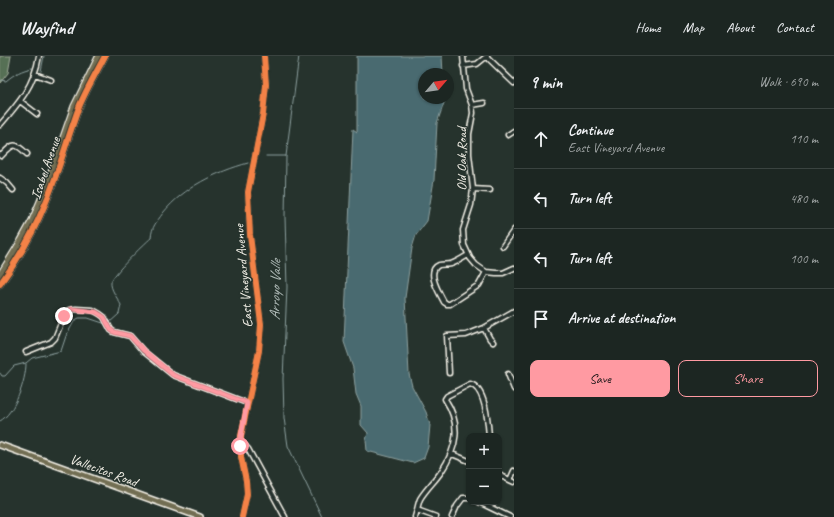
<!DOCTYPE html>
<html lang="en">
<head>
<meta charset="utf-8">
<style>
  body { margin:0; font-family:Caveat,sans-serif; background:#29322f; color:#f1f3f6 }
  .controls { position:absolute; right:12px; bottom:12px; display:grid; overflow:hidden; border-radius:8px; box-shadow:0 1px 3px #0004 }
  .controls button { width:36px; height:36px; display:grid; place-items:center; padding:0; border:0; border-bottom:1px solid #3a4340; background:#1c2622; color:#f1f3f6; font:20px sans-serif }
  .compass { position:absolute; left:418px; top:12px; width:36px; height:36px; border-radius:50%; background:#1c2622; box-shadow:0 1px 3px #0004; rotate:61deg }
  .stop { position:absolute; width:12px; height:12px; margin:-9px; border:3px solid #ff9aa2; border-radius:50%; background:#fff }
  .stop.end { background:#ff9aa2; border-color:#fff; box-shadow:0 1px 4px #0008 }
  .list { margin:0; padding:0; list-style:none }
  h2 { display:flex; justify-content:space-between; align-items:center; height:52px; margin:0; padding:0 16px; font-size:17px }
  h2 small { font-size:13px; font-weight:400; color:#a0a5a5 }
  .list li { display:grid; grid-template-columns:26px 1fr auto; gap:12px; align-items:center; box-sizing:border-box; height:60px; padding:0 16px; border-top:1px solid #3a4340 }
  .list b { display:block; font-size:15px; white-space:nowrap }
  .list p { margin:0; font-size:13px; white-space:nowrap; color:#a0a5a5 }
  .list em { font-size:13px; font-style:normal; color:#a0a5a5 }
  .actions { display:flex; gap:8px; padding:12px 16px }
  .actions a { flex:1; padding:9px 0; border:1px solid #ff9aa2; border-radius:8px; text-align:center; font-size:14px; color:#ff9aa2 }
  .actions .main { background:#ff9aa2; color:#111 }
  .icon { flex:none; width:22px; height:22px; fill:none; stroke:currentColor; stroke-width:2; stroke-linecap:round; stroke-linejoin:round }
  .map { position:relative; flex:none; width:514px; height:461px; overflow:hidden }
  header { display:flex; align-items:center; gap:24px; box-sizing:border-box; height:56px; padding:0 20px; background:#1c2622; border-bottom:1px solid #3a4340 }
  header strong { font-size:19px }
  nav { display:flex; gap:22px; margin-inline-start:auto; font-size:14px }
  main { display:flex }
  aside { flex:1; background:#1c2622 }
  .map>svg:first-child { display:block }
  .green { fill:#566f55; stroke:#a5b09e }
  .water { fill:#4a6b70; stroke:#8ea1a0 }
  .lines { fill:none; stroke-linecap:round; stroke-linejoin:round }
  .stream { stroke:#8ea1a0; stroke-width:1 }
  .minor-casing { stroke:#f4f1e8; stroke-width:7 }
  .major-casing { stroke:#f4f1e8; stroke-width:8 }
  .highway-casing { stroke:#f4f1e8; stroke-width:8 }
  .minor { stroke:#26332d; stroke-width:4 }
  .major { stroke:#726e52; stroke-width:5 }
  .highway { stroke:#726e52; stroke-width:5.5 }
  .cycleway-casing { stroke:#26332d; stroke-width:8 }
  .cycleway { stroke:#f48246; stroke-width:6 }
  .route { stroke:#ff9aa2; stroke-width:5 }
  .labels { text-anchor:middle; stroke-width:3; stroke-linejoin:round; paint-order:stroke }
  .street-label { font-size:14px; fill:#f4f1e8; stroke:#26332d }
  .water-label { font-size:15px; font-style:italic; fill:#b0bbb8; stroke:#26332d }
</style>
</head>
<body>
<header>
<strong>Wayfind</strong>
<nav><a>Home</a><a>Map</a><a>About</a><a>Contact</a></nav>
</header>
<main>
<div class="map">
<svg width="514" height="461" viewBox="0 0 514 461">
  <rect width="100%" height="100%" fill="#26332d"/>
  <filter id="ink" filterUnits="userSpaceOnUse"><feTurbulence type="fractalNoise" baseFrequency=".025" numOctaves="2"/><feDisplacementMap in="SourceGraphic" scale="8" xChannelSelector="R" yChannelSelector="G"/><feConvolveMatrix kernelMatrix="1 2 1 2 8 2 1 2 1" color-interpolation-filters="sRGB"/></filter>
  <g filter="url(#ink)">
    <path class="green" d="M0,0H11L8,17L0,27Z"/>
    <path class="water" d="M357,0H442L443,18H424V42H445V44L437,67L434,124L427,165L416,179L412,192L405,242L409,318L412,330L426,356L430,369L428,391L424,402L413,407L367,395L366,384L368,377L361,369V350L356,338L353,312L344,286L353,73L357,76Z"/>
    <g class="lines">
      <path class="stream" d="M299,0L286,100L285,161L287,231L283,323L284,362L288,390L322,461
        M41,15L44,0
        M0,24L6,25C14,18 22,14 32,12
        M266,100H286
        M109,267L119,258L121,249C118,243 110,233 111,226C112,219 144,188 151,182C152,170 156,167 163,157C184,131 216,116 248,107
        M0,317L2,320H5L14,310L26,307L32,302L61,295L66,280L75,264L79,262H88L106,268
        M0,365C15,357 26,324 26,308"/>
      <g class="minor-casing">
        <path id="minor" d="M463,0L466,33L472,49L473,57L469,78V98L473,133L471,149L463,174L464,189L470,202L476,209L486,216L496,217H503L514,212
          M487,1L514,27
          M463,10L477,8L487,0
          M35,18L51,24
          M20,45L37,58
          M472,49L484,47
          M0,69C19,47 34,30 39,0
          M508,79L514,75
          M0,99L1,100C13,88 14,85 27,98
          M0,122L7,127L13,134
          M473,133L490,134
          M503,190L514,174
          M468,199C463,202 457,206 451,208C447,209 442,208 439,209C425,215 440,238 444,246L447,248H450L479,229L486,216
          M484,272L490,283L493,286
          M26,296L51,286L55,282L64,260L69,254L76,253L93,254L100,258L104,261L111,274L114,276L130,280L143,295L173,319L247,347
          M449,317L447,280L466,279L484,272L514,255
          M508,318L514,333
          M240,390H245L248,393L285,461
          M452,398L469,405
          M499,419L514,426
          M510,424L514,415
          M479,446L510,461
          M417,454L436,461
          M242,461L247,438L246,425L241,401V380L259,295L261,268L250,179L248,136L263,58L266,29L264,0
          M415,461C417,455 418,448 420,443C426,433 435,425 441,416C457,392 462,369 445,343L447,340L470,328C486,332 488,367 489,380
          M452,461L457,450L463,442H469"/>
      </g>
      <g class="major-casing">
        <path id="major" d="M0,389L200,461"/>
      </g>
      <g class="highway-casing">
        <path id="highway" d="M0,219L21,185L32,165L45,134L74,51L99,0
          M0,228C19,203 34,175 46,146C59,115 67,83 79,51C86,34 96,17 105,0"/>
      </g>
      <use href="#minor" class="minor"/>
      <use href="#major" class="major"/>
      <use href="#highway" class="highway"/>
      <g class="cycleway-casing">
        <path id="cycleway" d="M0,228C19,203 34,175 46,146C59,115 67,83 79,51C86,34 96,17 105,0
          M242,461L247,438L246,425L241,401V380L259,295L261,268L250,179L248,136L263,58L266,29L264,0"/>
      </g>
      <use href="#cycleway" class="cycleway"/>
    </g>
  </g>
  <g class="lines" filter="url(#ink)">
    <path class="route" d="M64,260L67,256L72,253L96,256L104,261L111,274L114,276L130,280L143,294L173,319L247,347L241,380L240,390"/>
  </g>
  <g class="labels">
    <g class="street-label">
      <text transform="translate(461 103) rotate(-90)" y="5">Old Oak Road</text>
      <text transform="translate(45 112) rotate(-71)" y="5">Isabel Avenue</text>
      <text transform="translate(243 220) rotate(-95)" y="5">East Vineyard Avenue</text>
      <text transform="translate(104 414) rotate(20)" y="5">Vallecitos Road</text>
    </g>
    <g class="water-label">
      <text transform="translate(275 234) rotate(-89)" y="5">Arroyo Valle</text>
    </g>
  </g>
</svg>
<div class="controls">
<button>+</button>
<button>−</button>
</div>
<svg class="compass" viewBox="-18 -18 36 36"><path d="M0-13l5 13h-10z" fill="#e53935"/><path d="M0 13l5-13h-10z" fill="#a0a5a5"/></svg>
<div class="stop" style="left:240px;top:390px"></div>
<div class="stop end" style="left:64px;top:260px"></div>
</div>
<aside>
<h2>9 min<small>Walk · 690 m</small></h2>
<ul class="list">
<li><svg class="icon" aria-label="ahead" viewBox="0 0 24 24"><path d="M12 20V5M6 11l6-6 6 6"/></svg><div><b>Continue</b><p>East Vineyard Avenue</p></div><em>110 m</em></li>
<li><svg class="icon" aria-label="left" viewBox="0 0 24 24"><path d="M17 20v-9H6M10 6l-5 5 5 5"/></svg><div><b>Turn left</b></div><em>480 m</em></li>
<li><svg class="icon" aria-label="left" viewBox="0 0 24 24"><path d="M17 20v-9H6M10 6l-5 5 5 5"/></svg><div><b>Turn left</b></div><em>100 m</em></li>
<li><svg class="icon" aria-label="arrive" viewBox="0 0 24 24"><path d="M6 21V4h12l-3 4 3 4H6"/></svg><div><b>Arrive at destination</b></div></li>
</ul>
<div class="actions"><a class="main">Save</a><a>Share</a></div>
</aside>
</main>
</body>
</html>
